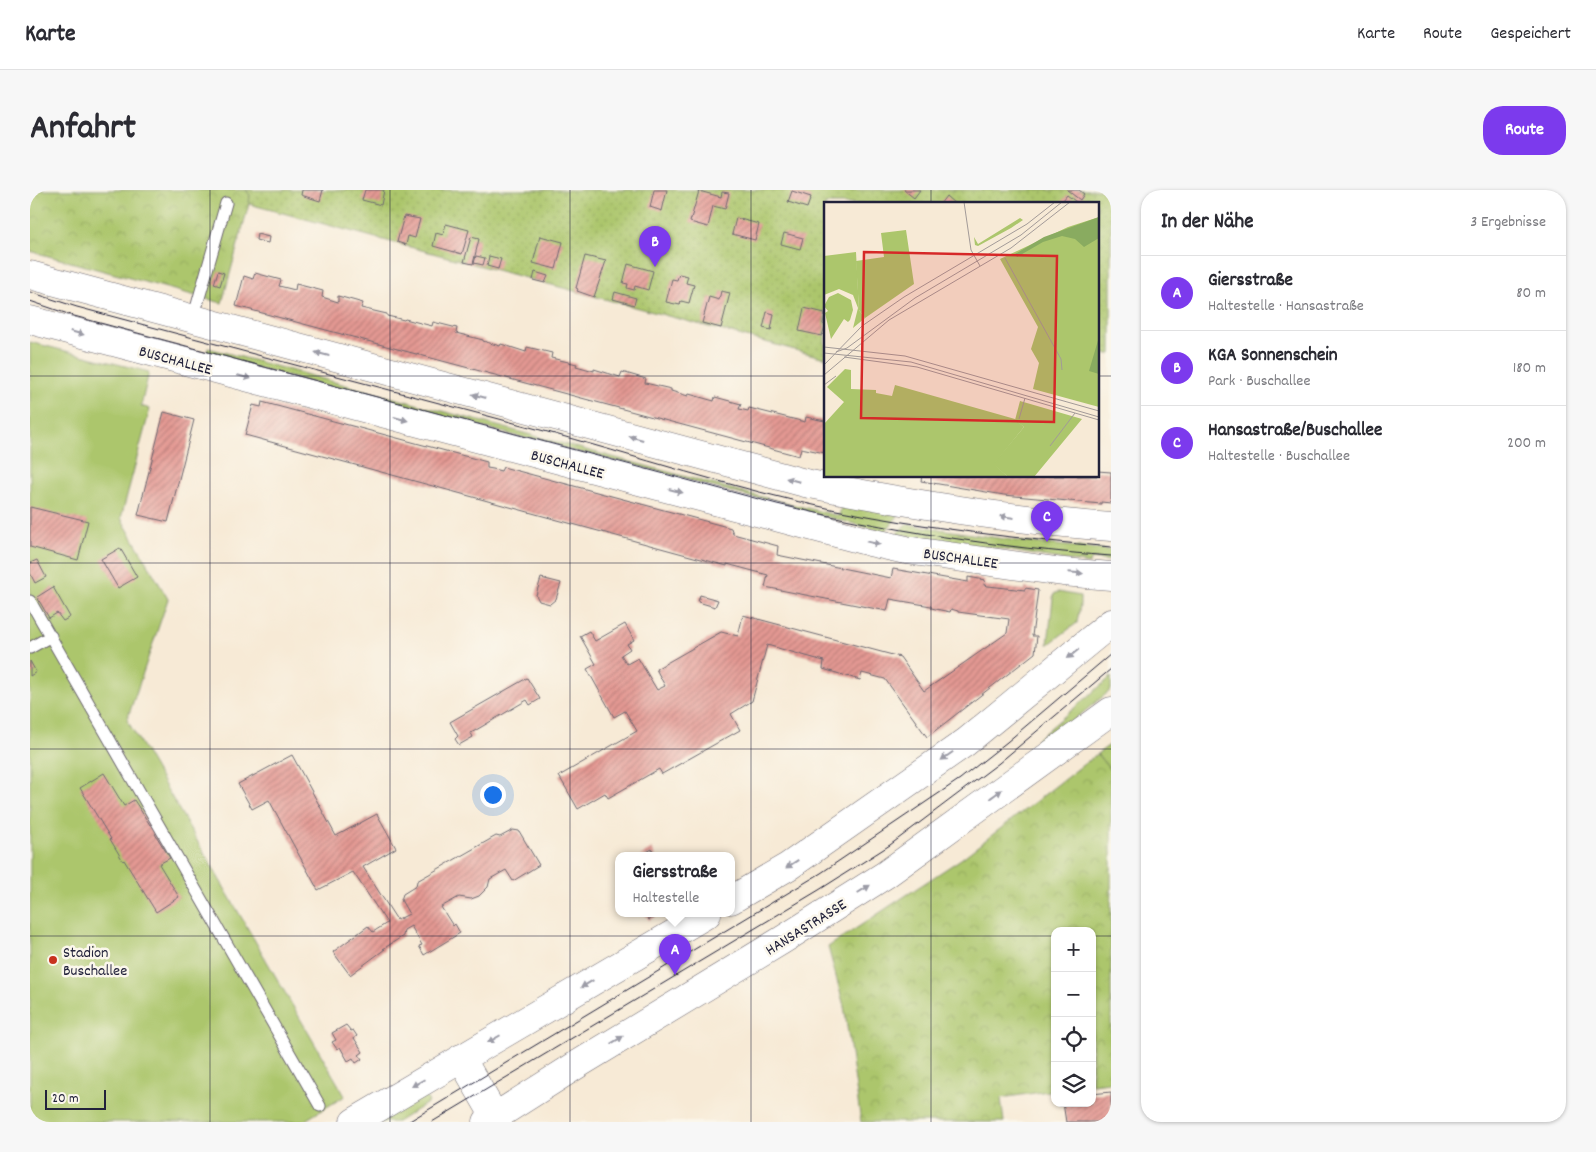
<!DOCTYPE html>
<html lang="de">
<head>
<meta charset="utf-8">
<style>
  body { margin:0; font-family:Dekko,sans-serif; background:#f7f7f7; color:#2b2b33 }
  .controls { position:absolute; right:15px; bottom:15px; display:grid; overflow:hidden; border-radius:10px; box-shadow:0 1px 4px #0004 }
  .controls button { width:45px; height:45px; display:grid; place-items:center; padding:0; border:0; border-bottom:1px solid #e1e1e2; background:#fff; color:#2b2b33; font:25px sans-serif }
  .scale { position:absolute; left:15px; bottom:12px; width:61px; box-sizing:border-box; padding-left:5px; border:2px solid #22223b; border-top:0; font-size:14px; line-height:18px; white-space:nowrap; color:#22223b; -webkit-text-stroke:4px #fbf7ec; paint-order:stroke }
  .you { position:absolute; left:462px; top:604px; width:18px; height:18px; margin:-12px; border:4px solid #fff; border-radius:50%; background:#1a73e8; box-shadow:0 0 0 8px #1a73e833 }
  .badge { display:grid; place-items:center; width:32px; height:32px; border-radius:50%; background:#7c3aed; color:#fff; font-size:16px; font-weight:700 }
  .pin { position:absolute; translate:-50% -41px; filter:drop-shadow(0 1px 2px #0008) }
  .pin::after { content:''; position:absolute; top:26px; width:18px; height:15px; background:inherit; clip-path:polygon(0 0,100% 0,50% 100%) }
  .popup { position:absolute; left:585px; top:662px; width:120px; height:65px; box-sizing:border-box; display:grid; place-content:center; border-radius:10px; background:#fff; filter:drop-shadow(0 1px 4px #0005); font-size:16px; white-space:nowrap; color:#7c7c81 }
  .popup b { font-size:19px; color:#2b2b33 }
  .popup::after { content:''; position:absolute; left:50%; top:100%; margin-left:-10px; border:10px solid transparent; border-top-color:#fff }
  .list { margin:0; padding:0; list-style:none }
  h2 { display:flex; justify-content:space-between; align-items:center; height:65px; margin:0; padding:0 20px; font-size:21px }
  h2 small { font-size:16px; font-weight:400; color:#7c7c81 }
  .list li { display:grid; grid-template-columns:32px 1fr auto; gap:15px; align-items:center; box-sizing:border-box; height:75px; padding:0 20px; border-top:1px solid #e1e1e2 }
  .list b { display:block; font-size:19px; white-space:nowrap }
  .list p { margin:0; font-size:16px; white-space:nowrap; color:#7c7c81 }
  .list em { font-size:16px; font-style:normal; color:#7c7c81 }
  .icon { flex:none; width:28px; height:28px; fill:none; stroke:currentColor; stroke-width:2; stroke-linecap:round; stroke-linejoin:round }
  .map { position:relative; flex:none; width:1081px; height:932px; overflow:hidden; border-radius:20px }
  header { display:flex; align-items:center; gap:30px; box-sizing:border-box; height:70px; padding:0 25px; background:#fff; border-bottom:1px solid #e1e1e2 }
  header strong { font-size:24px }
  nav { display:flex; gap:28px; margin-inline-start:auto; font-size:18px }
  .intro { display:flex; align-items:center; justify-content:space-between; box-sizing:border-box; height:120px; padding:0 30px }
  h1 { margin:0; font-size:35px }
  .button { padding:12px 22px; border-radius:20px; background:#7c3aed; color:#fff; font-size:18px; font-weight:700 }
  main { display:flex; gap:30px; padding:0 30px }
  aside { flex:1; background:#fff; border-radius:20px; box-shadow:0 1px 4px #0004 }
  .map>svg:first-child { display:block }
  .grass { fill:#acc66c; stroke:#677454 }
  .park { fill:url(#park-crowns); stroke:#677454 }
  .garden { fill:url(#garden-dots); stroke:#677454 }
  .building { fill:url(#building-hatch) }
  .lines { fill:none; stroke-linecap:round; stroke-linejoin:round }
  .lane-casing { stroke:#6d6871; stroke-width:13 }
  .secondary-casing { stroke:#6d6871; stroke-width:29 }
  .lane { stroke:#fff; stroke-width:11 }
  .secondary { stroke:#fff; stroke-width:28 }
  .tram { stroke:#22223b; stroke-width:1 }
  .oneway { fill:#9c9ca7 }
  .grid { fill:none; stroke:#22223b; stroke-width:1; stroke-opacity:0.55 }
  .poi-dot { fill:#c8321e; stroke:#fbf7ec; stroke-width:2 }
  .labels { text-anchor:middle; stroke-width:5; stroke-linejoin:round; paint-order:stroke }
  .street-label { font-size:16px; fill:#22223b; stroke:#fbf7ec }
  .poi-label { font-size:16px; fill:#22223b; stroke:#fbf7ec; text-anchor:start }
  .inset-road { fill:none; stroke:#a29a98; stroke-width:1 }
  .view { fill:#d62828; fill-opacity:0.15; stroke:#d62828; stroke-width:2.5 }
  .inset-edge { fill:none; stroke:#22223b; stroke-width:2.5 }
</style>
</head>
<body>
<header>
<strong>Karte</strong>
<nav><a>Karte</a><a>Route</a><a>Gespeichert</a></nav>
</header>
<div class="intro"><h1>Anfahrt</h1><a class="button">Route</a></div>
<main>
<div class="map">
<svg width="1081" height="932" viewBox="0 0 1081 932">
  <defs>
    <pattern id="park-crowns" width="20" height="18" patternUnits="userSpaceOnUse" patternTransform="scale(1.25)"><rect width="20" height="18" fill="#acc66c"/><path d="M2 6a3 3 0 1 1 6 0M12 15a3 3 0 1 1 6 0" fill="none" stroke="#94aa5e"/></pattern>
    <pattern id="garden-dots" width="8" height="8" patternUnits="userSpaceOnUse" patternTransform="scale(1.25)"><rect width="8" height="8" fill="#acc66c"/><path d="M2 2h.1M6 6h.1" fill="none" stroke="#94aa5e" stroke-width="1.8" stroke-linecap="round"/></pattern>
    <pattern id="building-hatch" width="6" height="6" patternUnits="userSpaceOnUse" patternTransform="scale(1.25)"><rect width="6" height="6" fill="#e49993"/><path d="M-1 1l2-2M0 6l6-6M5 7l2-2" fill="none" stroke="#b87c79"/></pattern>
  </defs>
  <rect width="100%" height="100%" fill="#fbf7ec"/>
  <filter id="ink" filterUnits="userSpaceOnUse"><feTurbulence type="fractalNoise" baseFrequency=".02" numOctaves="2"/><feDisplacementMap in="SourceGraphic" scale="10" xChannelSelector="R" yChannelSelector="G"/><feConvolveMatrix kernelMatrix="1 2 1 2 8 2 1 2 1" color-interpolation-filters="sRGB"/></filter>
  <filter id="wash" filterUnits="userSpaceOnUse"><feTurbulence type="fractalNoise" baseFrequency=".0096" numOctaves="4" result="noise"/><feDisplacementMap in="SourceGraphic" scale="20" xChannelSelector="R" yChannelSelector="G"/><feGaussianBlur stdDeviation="1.12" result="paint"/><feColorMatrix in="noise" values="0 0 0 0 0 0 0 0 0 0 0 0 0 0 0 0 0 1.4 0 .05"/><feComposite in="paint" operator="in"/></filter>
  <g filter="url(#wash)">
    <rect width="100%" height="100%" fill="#f7ead6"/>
    <path class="grass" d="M0,152L119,182L111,216L120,219L91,328L138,409L97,530L315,906L272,932H0Z
      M178,158L716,303L809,326L813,309L855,316L854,323L869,325L855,342L176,165Z
      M876,334L994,352L1081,360V371L1062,369L1059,374L959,357L907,356L881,353L882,346L866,344Z
      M1028,402L1050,406V415L1047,433L1019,454H1018L1023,408L1024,404Z
      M1081,487V500L1019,550H1006Z
      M1081,554V581L1067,564Z
      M394,903L399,912L367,932H346Z"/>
    <path class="park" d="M0,0H216L220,5L219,14L192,113L0,61Z
      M1067,564L1081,581V892L1062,894V741H1025V900L971,908L974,932H831L814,816L798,757L931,669Z"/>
    <path class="garden" d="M216,0H1081V164H1067V14H795V168L219,14L220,5Z"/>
    <g id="blocks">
      <path class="building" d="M272,0H293L290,11L271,5Z
        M335,0H354L351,15L332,10Z
        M624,0H637L632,21L620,17Z
        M874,0H890L884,8Z
        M1037,0H1049L1054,4L1050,10Z
        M669,1L691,7L692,2L699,3L695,19L683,16L678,37L660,32Z
        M762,1L781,7L777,18L758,12Z
        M1037,5L1049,14H1030Z
        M916,6L925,14H910Z
        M374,26L390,29L385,48L378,46L376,55L367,52Z
        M706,28L729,34L725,50L702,44Z
        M416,34L439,40L432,64L403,56L406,43L413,45Z
        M754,43L773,48L770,59L751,54Z
        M227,44L239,47L238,53L226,50Z
        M510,46L533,52L526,79L503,73Z
        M441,47L449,49L443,74L434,72Z
        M446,66L455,68L453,75L444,73Z
        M459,66L471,69L468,79L457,76Z
        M555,66L576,71L564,107L547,101L548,99L546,98Z
        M598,74L623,81L618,100L605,96L604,100L597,98L598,94L593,93Z
        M188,81L194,83L190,96L184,94Z
        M505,82L518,86L515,93L503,90Z
        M225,83L251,90L249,96L265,100L266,94L293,101L292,107L308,112V106L333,113L331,118L357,124V126L366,128L374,130L375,129L402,136L403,132L427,138L426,143L453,150V151L470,156L471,154L496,162L497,157L522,163L521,168L547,174L546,176L564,181V179L590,187L592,182L616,189L615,193L641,199V201L658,206L659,204L684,211L685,207L711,214L709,219L718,221L719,218L775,232L776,227L795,231V263L771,258L769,266L206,116L214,86L223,89Z
        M649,84L658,86L656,93L664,95L659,113L651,111L650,115L636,112L642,89L647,90Z
        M691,101L700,103L691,138L672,133L679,107L689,110Z
        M585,102L606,108L604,115L583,109Z
        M774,118L795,123L793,134L795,136L792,146L769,141Z
        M737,122L744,124L741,140L733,138Z
        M232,212L457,272V278L463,279L471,281L473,277L701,338L703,344L748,356L747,365L861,388L863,379L938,392V387L955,390L954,395L958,396L995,400V398L1008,400L1002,446H1007L1005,463L897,547L855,489L832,483L830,490L793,479L794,471L737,455L722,511L701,524L710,540L632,584L629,579L578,608L575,603L548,619L529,586L607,541L595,521L584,527L557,479L566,474L550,446L559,441L565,451L595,434L604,450L597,454L600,459L591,465L597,474L608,468L627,500L635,496L626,479L691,442L708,446L713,425L870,467L894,501L977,443L979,429L928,422V421L921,419L920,422L901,418V416L860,409L857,421L735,397L738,385L697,374V376L215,245L223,215L231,217Z
        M134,222L164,230L138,332L108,325Z
        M1067,281L1081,282V313L1071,312V314L974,305L891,291L892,286H1067Z
        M0,317L58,331L48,370L0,357Z
        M90,358L107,387L88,398L71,369Z
        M7,370L16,387L5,393L0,383V373Z
        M511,388L531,393L526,409L520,414L509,411L506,405Z
        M23,397L40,427L33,431L27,423L19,428L7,407Z
        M670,405L688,410L685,417L668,412Z
        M0,471L6,482L0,486Z
        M497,488L510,509L500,515L497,510L441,543L443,547L429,555L425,549L428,546L420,532Z
        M262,565L306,646L347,624L366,658L333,677L367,730L379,724L371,710L373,704L386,696L387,691L466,646L470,647L483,640L489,641L509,675L483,691L476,680L460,689L458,697L449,706L441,709L429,707L411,717L423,736L425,734L430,743L394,765L389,756L392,755L381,736L374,740L373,746L353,759H355L320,785L303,762L338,736L343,742L357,733L323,682L288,700L239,610L222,619L208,594Z
        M74,583L94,616L104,610L120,635L124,633L129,642L125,644L140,668L129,674L149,707L126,722L94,670L93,671L80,649H81L50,598Z
        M622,659L626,666H610Z
        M615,724H630L619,730Z
        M316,835L321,841L323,840L327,846L324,848L333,862L329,865L332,869L326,873L323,868L318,871L310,857L307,859L302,852L306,850L302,843Z
        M1081,902V932H1036L1033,913H1062V904Z"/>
    </g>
  </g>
  <g filter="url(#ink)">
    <use href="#blocks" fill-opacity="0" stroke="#6d6871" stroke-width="1"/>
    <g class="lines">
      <g class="lane-casing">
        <path id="lane" d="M163,129L196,13
          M0,411L290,916
          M0,458L21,446"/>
      </g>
      <g class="secondary-casing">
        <path id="secondary" d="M0,85L775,293C876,313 978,330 1081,337
          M0,130L840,352L876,360L1033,382L1081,386
          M701,710L759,676L936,552L1081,433
          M431,868L468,932
          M324,932L677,724
          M457,932L545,876L754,749L855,685L1081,521"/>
      </g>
      <use href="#lane" class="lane"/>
      <use href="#secondary" class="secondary"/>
      <path class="tram" d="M0,102L47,117C200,158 353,198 507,239C606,266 705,299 806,320C896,338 989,349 1081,357
        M0,111L44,126L747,314C857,340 969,358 1081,366
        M378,932L791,683L930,589L977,552L1081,464
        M402,932L789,700L860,655L969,573L1081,479"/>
    </g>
    <defs><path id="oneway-solid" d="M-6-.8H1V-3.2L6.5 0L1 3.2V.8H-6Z" transform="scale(1.25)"/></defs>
    <g class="oneway">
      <use href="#oneway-solid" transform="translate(47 143) rotate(15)"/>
      <use href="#oneway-solid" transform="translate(292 164) rotate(-165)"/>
      <use href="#oneway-solid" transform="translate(214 187) rotate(15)"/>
      <use href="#oneway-solid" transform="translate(449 206) rotate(-165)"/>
      <use href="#oneway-solid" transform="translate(371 229) rotate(15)"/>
      <use href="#oneway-solid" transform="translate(606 248) rotate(-165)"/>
      <use href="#oneway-solid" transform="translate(763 290) rotate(-165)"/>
      <use href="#oneway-solid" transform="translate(646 301) rotate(15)"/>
      <use href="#oneway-solid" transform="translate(977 327) rotate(-173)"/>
      <use href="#oneway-solid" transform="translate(843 353) rotate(13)"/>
      <use href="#oneway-solid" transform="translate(1046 383) rotate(5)"/>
      <use href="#oneway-solid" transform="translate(1043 464) rotate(141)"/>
      <use href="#oneway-solid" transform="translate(917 566) rotate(145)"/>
      <use href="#oneway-solid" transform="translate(966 604) rotate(-36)"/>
      <use href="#oneway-solid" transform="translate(762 674) rotate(147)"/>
      <use href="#oneway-solid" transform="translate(834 699) rotate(-32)"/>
      <use href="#oneway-solid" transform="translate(557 794) rotate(149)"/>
      <use href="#oneway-solid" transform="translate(464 849) rotate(150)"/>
      <use href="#oneway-solid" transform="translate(587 850) rotate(-31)"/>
      <use href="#oneway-solid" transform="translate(388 893) rotate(150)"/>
    </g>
  </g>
  <path class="grid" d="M180,0V932M360,0V932M540,0V932M721,0V932M901,0V14M0,186H795M1067,186H1081M901,286V932M0,373H1081M0,559H1081M0,746H1025M1062,746H1081"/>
  <circle class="poi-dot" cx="23" cy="770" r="5"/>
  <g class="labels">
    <g class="street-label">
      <text transform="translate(146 169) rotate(15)" y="6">BUSCHALLEE</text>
      <text transform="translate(538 273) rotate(15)" y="6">BUSCHALLEE</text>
      <text transform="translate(931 367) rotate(8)" y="6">BUSCHALLEE</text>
      <text transform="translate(775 736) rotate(-32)" y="6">HANSASTRASSE</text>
    </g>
    <g class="poi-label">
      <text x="33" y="767">Stadion<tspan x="33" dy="18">Buschallee</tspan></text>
    </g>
  </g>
  <g transform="translate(794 12)">
    <rect width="275" height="275" fill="#f7ead6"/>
    <path d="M275,15V205L209,187L215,161L207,147L214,125L176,57L244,25ZM196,16L199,18L187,26L154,44L151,43L150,35L154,42ZM32,50L35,108L41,116L29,126L34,106L29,93L15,87L0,93V54ZM14,91L27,98L29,108L26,118L24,120L20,117L7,137L1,111L4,109L0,104L5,95Z" fill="#acc66c"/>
    <path d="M275,15V36L260,45L251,37L238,34L219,40L193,55L191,52L220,35ZM275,135V172L265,169Z" fill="#89ab60"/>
    <path d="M82,28L90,82L41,116L35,108L32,59L60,55L57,31ZM196,199L258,217L210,275H184L169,262L200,225L191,218Z" fill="#acc66c"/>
    <path d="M21,167L27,168V187L52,188V191L68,194L71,183L191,217L200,225L170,262L184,275H0V222L20,200L3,185Z" fill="#acc66c"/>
    <path class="inset-road" d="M140,0L147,48L156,64M181,56L237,157L238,168M0,145L81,154L275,209M12,150L23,146L91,96L197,33L238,0M0,151L87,160L275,215M20,155L93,165L275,218M0,163L38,124L80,95L203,22L231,0M0,173L65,118L187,46L246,0M0,183L12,174M195,217L201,196M226,244L251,211"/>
    <path class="view" d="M40,50L233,54L230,220L37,216Z"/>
    <rect width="275" height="275" class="inset-edge"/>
  </g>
</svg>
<div class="controls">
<button>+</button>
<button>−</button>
<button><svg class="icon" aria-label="locate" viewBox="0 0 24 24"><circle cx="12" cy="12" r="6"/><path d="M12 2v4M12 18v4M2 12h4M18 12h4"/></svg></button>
<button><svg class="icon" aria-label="layers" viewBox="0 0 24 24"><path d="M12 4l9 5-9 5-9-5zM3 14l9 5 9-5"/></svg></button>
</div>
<div class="scale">20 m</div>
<div class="you"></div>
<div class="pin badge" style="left:645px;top:785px">A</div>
<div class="popup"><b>Giersstraße</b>Haltestelle</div>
<div class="pin badge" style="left:625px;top:77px">B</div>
<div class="pin badge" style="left:1017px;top:352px">C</div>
</div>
<aside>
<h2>In der Nähe<small>3 Ergebnisse</small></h2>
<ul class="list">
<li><span class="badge">A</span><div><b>Giersstraße</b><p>Haltestelle · Hansastraße</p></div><em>80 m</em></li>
<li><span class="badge">B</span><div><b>KGA Sonnenschein</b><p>Park · Buschallee</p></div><em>180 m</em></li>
<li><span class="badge">C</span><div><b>Hansastraße/Buschallee</b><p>Haltestelle · Buschallee</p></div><em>200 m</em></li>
</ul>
</aside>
</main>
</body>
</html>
